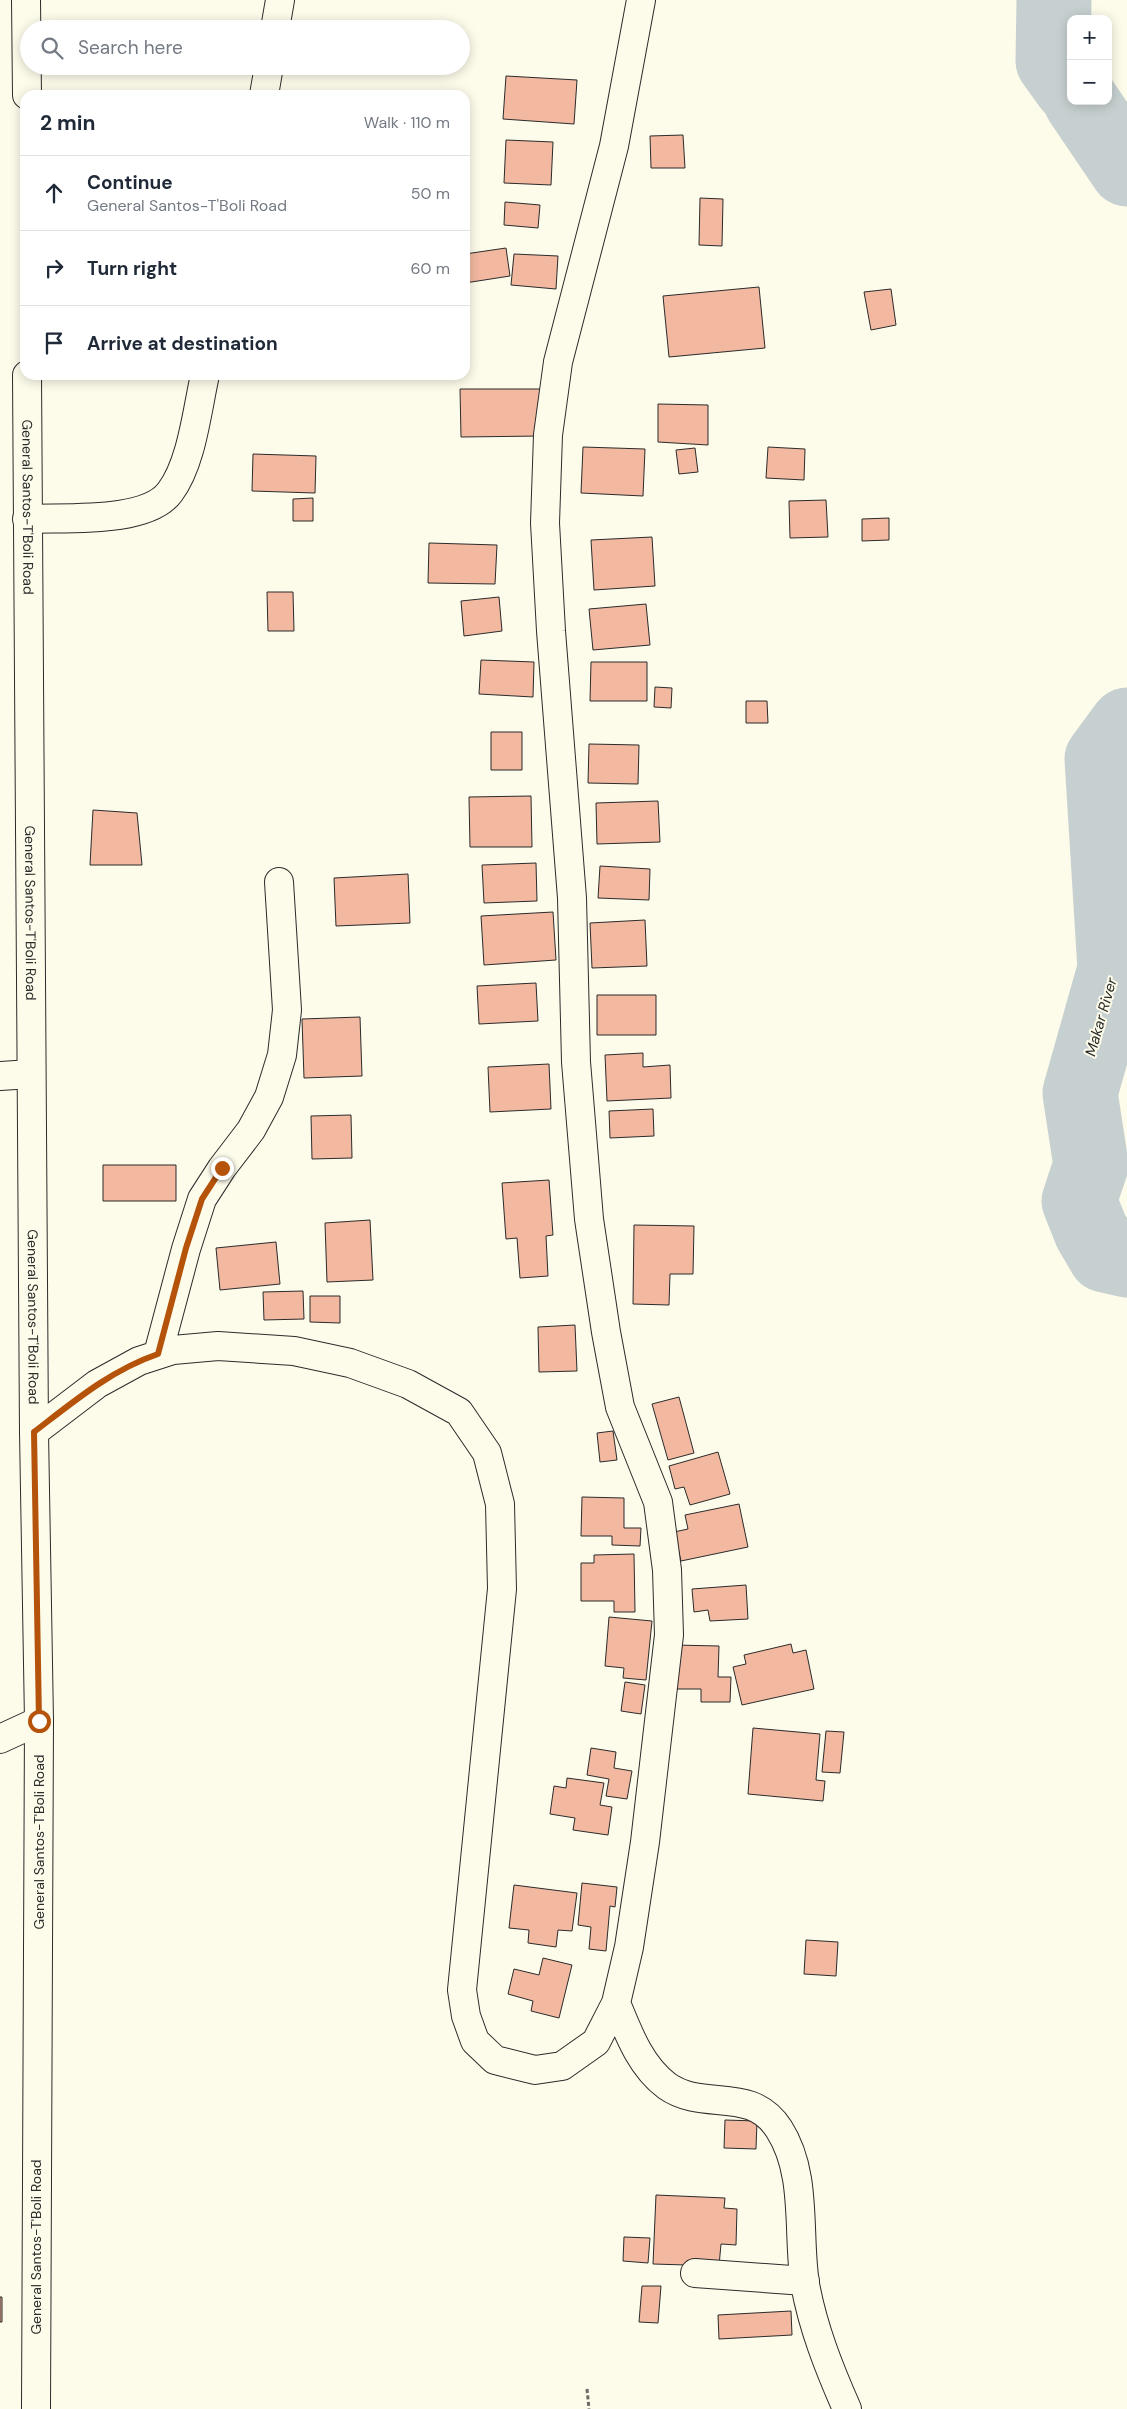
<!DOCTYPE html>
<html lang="en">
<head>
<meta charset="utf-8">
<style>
  body { margin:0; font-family:"DM Sans",sans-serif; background:#f6f6f7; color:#1f2937 }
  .controls { position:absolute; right:15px; top:15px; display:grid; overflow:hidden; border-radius:10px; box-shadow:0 2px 12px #0003 }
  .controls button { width:45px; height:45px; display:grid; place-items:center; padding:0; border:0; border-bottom:1px solid #e0e1e3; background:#fff; color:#1f2937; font:25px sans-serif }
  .stop { position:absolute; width:15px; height:15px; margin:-11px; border:4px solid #b45309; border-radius:50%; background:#fff }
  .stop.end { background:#b45309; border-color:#fff; box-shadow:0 1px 5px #0008 }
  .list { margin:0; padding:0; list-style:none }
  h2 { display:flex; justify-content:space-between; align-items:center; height:65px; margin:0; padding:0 20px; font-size:21px }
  h2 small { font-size:16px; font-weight:400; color:#747a83 }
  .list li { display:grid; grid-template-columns:32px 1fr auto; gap:15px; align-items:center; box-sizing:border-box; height:75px; padding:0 20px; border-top:1px solid #e0e1e3 }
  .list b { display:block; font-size:19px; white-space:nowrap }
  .list p { margin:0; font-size:16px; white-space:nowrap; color:#747a83 }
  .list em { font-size:16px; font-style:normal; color:#747a83 }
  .icon { flex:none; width:28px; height:28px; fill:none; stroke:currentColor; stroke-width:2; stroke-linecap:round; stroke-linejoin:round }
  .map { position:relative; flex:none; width:1127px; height:2409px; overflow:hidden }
  .search { position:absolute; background:#fff; box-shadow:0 2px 12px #0003; left:20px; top:20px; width:450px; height:55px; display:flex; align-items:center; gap:12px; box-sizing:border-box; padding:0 18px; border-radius:28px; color:#747a83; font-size:19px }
  .panel { position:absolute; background:#fff; box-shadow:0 2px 12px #0003; left:20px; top:90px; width:450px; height:290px; border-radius:15px }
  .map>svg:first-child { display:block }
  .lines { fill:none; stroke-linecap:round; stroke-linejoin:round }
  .river { stroke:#c7d0d0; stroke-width:75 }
  .building { fill:#f2b8a0; stroke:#2b2b2b }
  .minor-casing { stroke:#2b2b2b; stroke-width:30 }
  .major-casing { stroke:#2b2b2b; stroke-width:30 }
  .path { stroke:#6a6964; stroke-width:3; stroke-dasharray:4 2.5; stroke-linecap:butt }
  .minor { stroke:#fdfbea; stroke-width:28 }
  .major { stroke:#fdfbea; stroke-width:28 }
  .route { stroke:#b45309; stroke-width:6 }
  .labels { text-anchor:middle; stroke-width:4; stroke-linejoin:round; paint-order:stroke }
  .street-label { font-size:14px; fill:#2b2b2b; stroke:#fdfbea }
  .water-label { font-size:15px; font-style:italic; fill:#2b2b2b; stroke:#fdfbea }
</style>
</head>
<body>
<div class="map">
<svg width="1127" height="2409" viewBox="0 0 1127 2409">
  <rect width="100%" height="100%" fill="#fdfbea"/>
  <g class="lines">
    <path class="river" d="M1054,0L1053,61L1071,86
      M1081,101L1127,169
      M1127,725L1102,759L1115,969L1080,1093L1091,1165L1079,1201L1091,1231L1105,1255L1127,1260"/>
  </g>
  <path class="building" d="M506,76L577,80L574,124L503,119Z
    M683,135L685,168H651L650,136Z
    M506,140L553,142L551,185L504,183Z
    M700,198L723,199L722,246L699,245Z
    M505,202L540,205L538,228L504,225Z
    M506,248L510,276L465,283V254Z
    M514,254L558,256L556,289L511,285Z
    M759,287L765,348L669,357L663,296Z
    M891,289L896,325L871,330L864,292Z
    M460,389H541L542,436L461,437Z
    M658,404L708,405V445L658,442Z
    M583,447L645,449L643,496L581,493Z
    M768,447L805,449L804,480L766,478Z
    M695,448L698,472L679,474L676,450Z
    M253,454L316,456L315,493L252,491Z
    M313,498V521H293V499Z
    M826,500L828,537L790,538L789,501Z
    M889,518V540L862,541V519Z
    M652,537L655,586L594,590L591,540Z
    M429,543L497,545L495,584L428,583Z
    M267,592H293L294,631H268Z
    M499,597L502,631L464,636L461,601Z
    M646,604L650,645L593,650L589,609Z
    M481,660L534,662L533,697L479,694Z
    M591,662H647V701H590Z
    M655,687L672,688L671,708L654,707Z
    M746,701H767L768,723H746Z
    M491,732H522V770H491Z
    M589,744L639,745L638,784L588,783Z
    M531,796L532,847H470L469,797Z
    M658,801L660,842L597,844L596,803Z
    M93,810L137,813L142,865H90Z
    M536,863L537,901L484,903L482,865Z
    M600,866L650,869L649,900L598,898Z
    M408,874L410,923L336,926L334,878Z
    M553,912L556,960L484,965L481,916Z
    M645,920L647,966L592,968L590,923Z
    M536,983L538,1021L479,1024L477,986Z
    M597,995H656V1035H597Z
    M360,1017L362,1076L304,1078L302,1019Z
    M643,1053V1067L670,1065L671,1098L607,1101L605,1055Z
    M549,1064L551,1109L490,1112L488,1067Z
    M653,1109L654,1136L610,1138L609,1111Z
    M351,1115L352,1158L312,1159L311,1116Z
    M103,1165H176V1201H103Z
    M549,1180L553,1235L546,1236L548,1276L520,1278L517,1238L506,1239L502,1183Z
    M370,1220L373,1280L327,1282L325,1223Z
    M634,1225L694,1226L693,1274H670L669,1305L633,1304Z
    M276,1242L280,1284L220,1290L216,1248Z
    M303,1291L304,1319L264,1320L263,1292Z
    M310,1296H340V1323L310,1322Z
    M575,1325L577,1371L539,1372L538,1327Z
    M679,1397L694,1453L668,1460L652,1404Z
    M613,1431L617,1460L600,1462L597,1433Z
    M718,1452L730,1494L690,1505L684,1487L675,1489L669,1466Z
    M582,1497L624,1498V1528H641L640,1546L612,1545V1536H581Z
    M739,1504L748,1547L681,1561L674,1532L688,1529L685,1515Z
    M634,1554L635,1612H614V1601H581V1563H594V1555Z
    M746,1585L748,1619L710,1621L708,1610L694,1612L692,1589Z
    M609,1617L652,1621L646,1680L623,1678L624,1668L605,1666Z
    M791,1644L793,1653L806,1650L814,1689L742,1705L733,1667L746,1664L744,1655Z
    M674,1645L719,1646L718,1677H731L730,1702H701V1689H673Z
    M625,1682L645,1685L641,1714L621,1711Z
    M753,1728L820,1734L816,1780L825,1781L823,1801L748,1794Z
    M826,1731L844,1732L840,1773L822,1772Z
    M591,1748L616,1752L614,1768L632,1771L627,1799L606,1796L609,1779L587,1775Z
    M567,1778L604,1783L600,1805L612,1807L608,1835L573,1830L575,1818L550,1814L554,1786L566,1788Z
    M582,1883L617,1887L615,1907L610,1906L606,1951L589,1949L591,1927L578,1925Z
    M514,1885L577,1893L572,1931L558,1930L556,1947L528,1943L529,1930L509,1928Z
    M806,1940L838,1942L836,1976L804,1974Z
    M543,1958L572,1965L559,2018L531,2011L533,2001L508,1994L514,1969L539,1975Z
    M725,2120L757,2121L756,2149L724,2148Z
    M656,2195L725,2198L724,2208L737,2209L736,2245L721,2244L719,2266L653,2264Z
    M624,2237L650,2238L648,2263L623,2261Z
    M642,2286H661L658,2323L639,2322Z
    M0,2297H2V2322H0Z
    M791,2311L792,2335L719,2339L718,2315Z"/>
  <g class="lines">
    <g class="minor-casing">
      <path id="minor" d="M275,29L280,0
        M264,95L269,66
        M27,519C64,517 147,524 170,492C192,463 197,410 205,375
        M0,1076L31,1074
        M158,1354L186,1249L202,1199L222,1168L251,1130L269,1097L282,1055L287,1010L279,882
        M34,1432L97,1384L139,1361L173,1350L218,1346L294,1351L350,1363L408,1384L459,1412L487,1453L500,1504L502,1589L462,1990L466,2016L475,2041L495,2060L535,2070L562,2066L596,2042L616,2003L629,1947L645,1842L669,1635L667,1570L658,1502L620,1407L606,1332L589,1219L576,1062L572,898L551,631L545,523L548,435L558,362L614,146L641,0
        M0,1739L39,1721
        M616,2003C628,2032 640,2066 667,2086C704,2112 751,2085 779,2129C808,2174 797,2233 805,2284C813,2328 829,2368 847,2409
        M695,2273L805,2281"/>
    </g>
    <g class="major-casing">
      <g id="major">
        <path d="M26,0L27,95"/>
        <path id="s1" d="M27,375L34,1432L39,1721L36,2409"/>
      </g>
    </g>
    <path class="path" d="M587,2389L589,2409"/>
    <use href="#minor" class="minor"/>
    <use href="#major" class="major"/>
  </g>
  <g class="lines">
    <path class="route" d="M39,1721L34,1432C73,1402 111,1370 158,1354L186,1248L202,1199L222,1168"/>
  </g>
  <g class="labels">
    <g class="street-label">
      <text dy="5" stroke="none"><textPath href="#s1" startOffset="132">General Santos-T'Boli Road</textPath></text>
      <text dy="5" stroke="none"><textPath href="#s1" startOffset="538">General Santos-T'Boli Road</textPath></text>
      <text dy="5" stroke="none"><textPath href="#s1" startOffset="942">General Santos-T'Boli Road</textPath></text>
      <text transform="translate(39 1842) rotate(-90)" y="5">General Santos-T'Boli Road</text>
      <text transform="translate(36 2247) rotate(-90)" y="5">General Santos-T'Boli Road</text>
    </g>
    <g class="water-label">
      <text transform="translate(1101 1017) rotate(-74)" y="5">Makar River</text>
    </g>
  </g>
</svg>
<div class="controls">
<button>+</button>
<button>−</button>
</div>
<div class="stop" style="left:39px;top:1721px"></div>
<div class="stop end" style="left:222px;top:1168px"></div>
<div class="search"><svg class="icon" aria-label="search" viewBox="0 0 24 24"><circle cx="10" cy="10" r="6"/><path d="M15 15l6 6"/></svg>Search here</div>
<section class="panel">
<h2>2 min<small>Walk · 110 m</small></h2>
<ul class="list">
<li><svg class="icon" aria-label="ahead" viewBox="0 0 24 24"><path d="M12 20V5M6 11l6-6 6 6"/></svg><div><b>Continue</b><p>General Santos-T'Boli Road</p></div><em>50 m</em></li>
<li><svg class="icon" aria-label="right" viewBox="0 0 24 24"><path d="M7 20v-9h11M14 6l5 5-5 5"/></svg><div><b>Turn right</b></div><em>60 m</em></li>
<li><svg class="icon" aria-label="arrive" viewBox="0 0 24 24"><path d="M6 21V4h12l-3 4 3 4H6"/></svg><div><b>Arrive at destination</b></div></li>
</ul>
</section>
</div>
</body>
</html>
